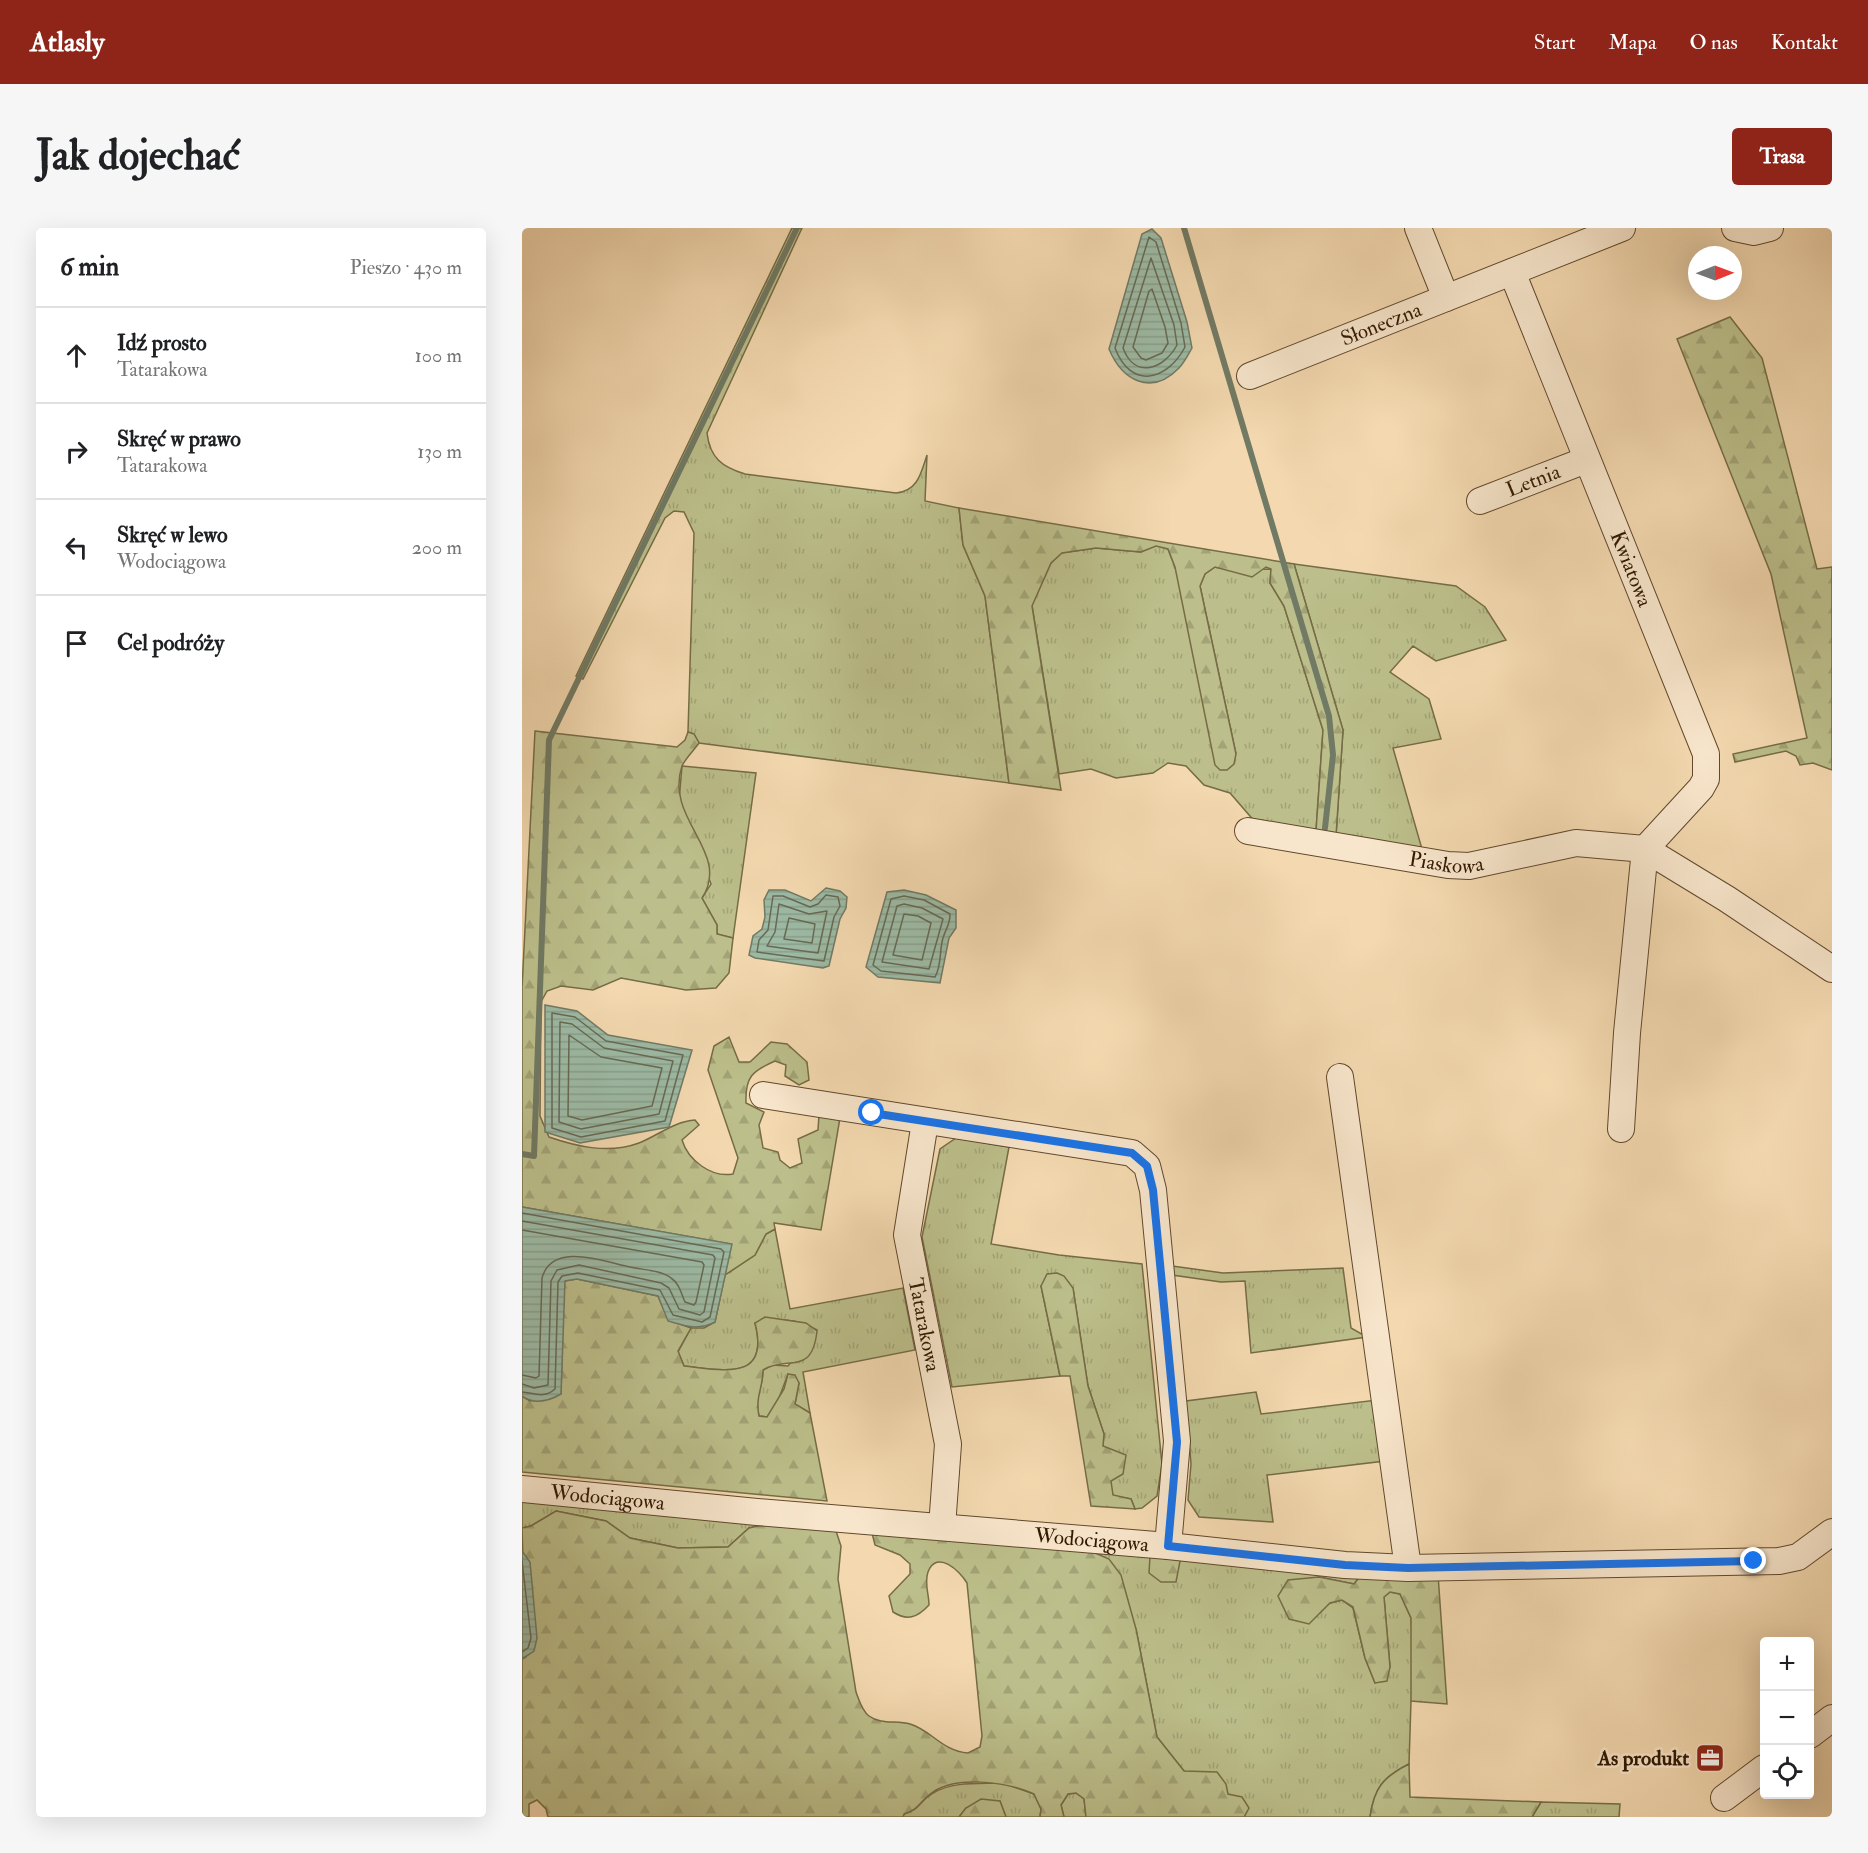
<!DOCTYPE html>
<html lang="pl">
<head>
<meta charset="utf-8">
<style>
  body { margin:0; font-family:"IM FELL Double Pica",serif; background:#f6f6f6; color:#202124 }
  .controls { position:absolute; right:18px; bottom:18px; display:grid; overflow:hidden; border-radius:6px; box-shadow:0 6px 24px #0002 }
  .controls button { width:54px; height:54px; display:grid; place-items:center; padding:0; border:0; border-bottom:2px solid #e0e0e0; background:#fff; color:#202124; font:30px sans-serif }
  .compass { position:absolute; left:1166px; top:18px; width:54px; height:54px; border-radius:50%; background:#fff; box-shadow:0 6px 24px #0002; rotate:89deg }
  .stop { position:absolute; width:18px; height:18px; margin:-14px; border:4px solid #1a73e8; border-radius:50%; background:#fff }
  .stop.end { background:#1a73e8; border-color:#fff; box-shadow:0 2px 6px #0008 }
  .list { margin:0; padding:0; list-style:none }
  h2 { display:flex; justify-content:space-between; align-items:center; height:78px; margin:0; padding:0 24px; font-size:26px }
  h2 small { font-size:20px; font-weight:400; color:#757577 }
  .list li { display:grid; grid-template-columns:39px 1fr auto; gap:18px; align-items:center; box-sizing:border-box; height:96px; padding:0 24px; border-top:2px solid #e0e0e0 }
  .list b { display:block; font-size:22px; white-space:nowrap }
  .list p { margin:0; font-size:20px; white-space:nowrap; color:#757577 }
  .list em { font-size:20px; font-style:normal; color:#757577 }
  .icon { flex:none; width:33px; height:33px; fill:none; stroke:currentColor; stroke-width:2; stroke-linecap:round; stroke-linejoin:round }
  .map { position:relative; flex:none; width:1310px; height:1589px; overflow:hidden; border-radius:6px }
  header { display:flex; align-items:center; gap:36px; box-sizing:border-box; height:84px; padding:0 30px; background:#8f2418; color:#fff }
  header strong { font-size:28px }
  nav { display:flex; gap:33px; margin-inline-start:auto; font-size:21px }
  .intro { display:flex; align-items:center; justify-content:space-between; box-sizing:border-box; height:144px; padding:0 36px }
  h1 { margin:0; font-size:42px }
  .button { padding:15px 27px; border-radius:6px; background:#8f2418; color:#fff; font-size:21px; font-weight:700 }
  main { display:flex; gap:36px; padding:0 36px }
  aside { flex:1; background:#fff; border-radius:6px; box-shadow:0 6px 24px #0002 }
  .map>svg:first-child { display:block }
  .grass { fill:url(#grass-tufts); stroke:#766c46; stroke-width:1.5 }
  .forest { fill:url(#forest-firs); stroke:#766c46; stroke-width:1.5 }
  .water { fill:url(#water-rules); stroke:#717a64; stroke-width:1.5 }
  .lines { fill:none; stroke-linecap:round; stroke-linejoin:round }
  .shore { stroke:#666a53; stroke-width:1.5 }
  .stream { stroke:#717a64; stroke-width:6 }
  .minor-casing { stroke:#61482c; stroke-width:28 }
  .minor { stroke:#f8e6cc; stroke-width:26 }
  .route { stroke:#1a73e8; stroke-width:8 }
  .labels { text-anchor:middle; stroke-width:5; stroke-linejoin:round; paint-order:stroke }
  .street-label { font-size:21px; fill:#301800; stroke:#f8e6cc }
  .poi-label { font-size:21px; font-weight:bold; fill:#301800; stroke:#f8e6cc; text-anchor:end }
</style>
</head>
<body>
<header>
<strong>Atlasly</strong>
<nav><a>Start</a><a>Mapa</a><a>O nas</a><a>Kontakt</a></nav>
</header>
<div class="intro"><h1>Jak dojechać</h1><a class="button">Trasa</a></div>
<main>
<aside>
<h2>6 min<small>Pieszo · 430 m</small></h2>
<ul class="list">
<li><svg class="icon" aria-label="ahead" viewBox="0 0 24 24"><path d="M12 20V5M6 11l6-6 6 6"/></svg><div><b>Idź prosto</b><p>Tatarakowa</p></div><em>100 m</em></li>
<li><svg class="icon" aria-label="right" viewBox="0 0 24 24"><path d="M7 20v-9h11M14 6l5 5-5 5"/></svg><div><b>Skręć w prawo</b><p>Tatarakowa</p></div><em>130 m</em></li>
<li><svg class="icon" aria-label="left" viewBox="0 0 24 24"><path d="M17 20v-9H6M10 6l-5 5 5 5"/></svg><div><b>Skręć w lewo</b><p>Wodociągowa</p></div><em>200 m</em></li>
<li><svg class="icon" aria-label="arrive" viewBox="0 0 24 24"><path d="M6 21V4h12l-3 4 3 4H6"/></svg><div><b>Cel podróży</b></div></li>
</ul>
</aside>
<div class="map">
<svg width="1310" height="1589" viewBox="0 0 1310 1589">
  <defs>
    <pattern id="grass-tufts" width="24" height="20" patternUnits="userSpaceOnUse" patternTransform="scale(1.5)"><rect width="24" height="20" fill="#bcbf8b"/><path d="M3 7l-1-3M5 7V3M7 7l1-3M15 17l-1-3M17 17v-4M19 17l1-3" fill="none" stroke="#a2a376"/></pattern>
    <pattern id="forest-firs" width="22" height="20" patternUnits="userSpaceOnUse" patternTransform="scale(1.5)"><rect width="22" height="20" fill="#bcbf8b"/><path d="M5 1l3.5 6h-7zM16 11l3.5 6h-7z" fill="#a2a376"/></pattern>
    <pattern id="water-rules" width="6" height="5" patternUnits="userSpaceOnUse" patternTransform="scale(1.5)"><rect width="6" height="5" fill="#9dbba6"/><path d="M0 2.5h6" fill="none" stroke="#88a08d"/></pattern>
  </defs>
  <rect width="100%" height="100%" fill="#f4d9b0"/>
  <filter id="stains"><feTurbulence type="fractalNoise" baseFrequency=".00333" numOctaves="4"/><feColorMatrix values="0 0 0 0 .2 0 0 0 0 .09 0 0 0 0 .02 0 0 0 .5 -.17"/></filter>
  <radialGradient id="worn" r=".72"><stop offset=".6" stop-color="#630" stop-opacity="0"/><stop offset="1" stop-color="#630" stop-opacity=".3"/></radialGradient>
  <path class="grass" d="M270,0H280L185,205C188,230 200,239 223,246L374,265C396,263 399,245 405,227L403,273L437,280L441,317L463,368L487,555L177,515L172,506L166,504L172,305L162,284L152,283L143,290L61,451L54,448Z
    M634,317L646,321L653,339L714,526L678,358L683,346L693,339L709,342L749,341L748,355L762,378L801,502L794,603L734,595L708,565L682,557L664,538L646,535L631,545L594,550L569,541L537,546L510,377L529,335L539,325L574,320L619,324Z
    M772,336L934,358L963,379L984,412L914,433L891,418L868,444L907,471L919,511L871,520L900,621L814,608L821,502Z
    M160,538L234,545L211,710L195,706V697L180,670L189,656L157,573Z
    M434,910L487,919L469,1016L537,1027L620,1036L640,1236L635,1268L620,1280L613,1281L609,1271L591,1268L581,1218L582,1206L566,1158L551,1060L519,1058L538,1148L430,1159L400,1009L418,921Z
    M253,1001L268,1081L381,1060L393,1122L281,1144L288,1185L273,1176L277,1155L266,1146L254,1178L245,1189L237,1188C232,1167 241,1161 241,1142L250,1137L266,1138L295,1102C274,1089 257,1091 233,1095C248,1154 202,1142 162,1138L156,1124L169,1100H182L193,1094L203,1047L233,1027L244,1006Z
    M650,1038L701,1045L821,1040L829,1100L845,1109L729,1125L723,1053L699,1054L650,1047Z
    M734,1164L739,1186L855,1172L863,1233L745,1247L751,1294L677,1289L666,1272L669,1236L664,1173Z
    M0,1273L255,1294L227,1300L206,1319L156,1320L108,1310L84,1293L34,1283L9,1298L0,1300Z
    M564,1321L840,1346L832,1356L797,1349L808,1375L820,1372L831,1380L843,1430L853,1455L868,1439L862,1369L868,1364L878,1366L889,1390L894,1467L889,1473L887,1536C861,1549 852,1560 848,1589H722L726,1580L662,1543L635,1509L614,1401Z
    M480,1555L512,1566L519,1581L518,1589H484L478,1573L444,1580L437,1589H381L382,1586C399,1581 398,1572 411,1565C432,1553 456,1556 480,1555Z
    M554,1565L562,1570L564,1589H542L539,1577L546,1566Z
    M1019,1574L1098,1576L1097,1589H1010Z"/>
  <path class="forest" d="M1208,89L1240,130L1295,341L1310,339V542L1291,535L1278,537L1274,528L1264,523L1213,534L1211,526L1285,510L1249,346L1155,111Z
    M437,280L772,336L821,502L814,608L794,603L801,502L762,378L748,355L749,341L744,339L730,349L693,339L683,346L678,358L714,526L712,536L705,542H698L693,537L653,339L646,321L634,318L619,324L574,320L540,325L529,335L510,378L539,562L487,555L463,368L441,317Z
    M13,503L155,519L163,512L166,504L172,506L177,515C172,522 163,531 160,538C142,592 210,624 180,670L195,697V706L211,710L207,745L194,760L164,762L99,750L71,762L39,758L25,763L19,774L18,888L27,909C56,919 87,926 117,915C135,908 153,893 173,892L177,897L160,912C166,932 189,950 211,946L216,930L186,842L192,818L207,809L217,834H228L249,814L265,816L285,834L287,852L277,857L263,848L264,837L253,833C230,843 223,849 224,875L242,884L237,897L241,920L256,924L258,932L268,940L280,935L276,911L296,902L297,887L318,890L299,1002L252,995L253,1001L244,1006L233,1027L203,1047L209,1016L0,979V760Z
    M535,1045L542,1048L551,1060L566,1158L582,1206L581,1218L604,1227L601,1246L589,1253L591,1267L609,1271L613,1281L569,1278L548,1148H538L519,1058L525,1046Z
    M55,1051L136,1068L146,1092L169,1100L156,1123L162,1138C202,1142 248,1154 233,1095L243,1089L284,1095L295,1103C290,1149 265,1127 241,1142C241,1160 233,1169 237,1188L245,1189L262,1161L266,1146L273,1147L277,1155L273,1176L288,1185L305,1273L0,1244V1168L8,1173L39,1166L42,1053Z
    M34,1283L84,1293L108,1310L156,1320L206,1319L227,1300L255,1294L313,1300L319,1318L316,1351L334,1464C337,1472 340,1483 347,1488C359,1497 375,1492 388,1496C409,1502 420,1523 446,1525L458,1519L460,1508L445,1355C438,1343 415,1321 406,1344C402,1355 407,1366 407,1377C395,1390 385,1393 371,1384L367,1368L388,1346V1336L378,1327L353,1317L350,1305L564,1321L587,1331L599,1347L614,1401L635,1509L662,1543L695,1544L704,1556L706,1566L720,1569L727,1580L722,1589H564L562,1571L554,1565L546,1566L539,1577L542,1589H518L519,1581L512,1566C486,1554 431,1546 407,1567C397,1575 396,1582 382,1586L381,1589H26L24,1581L15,1572L7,1576V1589H0V1431L4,1429L0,1300L9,1298Z
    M628,1328H659L654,1354H639L627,1345Z
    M840,1346H916L925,1476L889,1473V1390L878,1366L868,1364L862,1369L868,1439L865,1453L853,1455L843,1430L831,1379L820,1372L808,1375L787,1396L767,1391L756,1368L766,1352L797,1349L832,1356Z
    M887,1536L888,1569L1019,1574L1010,1589H848C852,1560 861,1549 887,1536Z
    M459,1571L478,1573L484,1589H437L444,1580Z"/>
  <path class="water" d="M630,1L639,10L665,94L670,120C666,127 662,135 657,140C629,169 600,152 587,121L620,6Z
    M304,660L318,663L325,669L324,680L318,691L307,738L301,740L233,730L227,727L231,708L240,701L243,689L242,672L247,662H263L289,673Z
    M382,662L404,667L434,682V700L427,710L418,755L356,749L344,739L365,664Z
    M23,777L55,783L86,807L170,822L147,899L58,915L23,904Z
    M0,979L210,1016L193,1094C176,1103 164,1098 146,1093L136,1068L55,1051L43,1053L39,1166C27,1173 13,1177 0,1168Z
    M0,1323L8,1334L15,1410L12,1423L0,1431Z"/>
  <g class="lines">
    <path class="shore" d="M627,9L634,14L659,95L663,119C645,153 609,162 593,120Z
      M629,30L652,97L655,117C642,141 613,152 601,120Z
      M630,61L643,99L646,115L640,125L624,132L619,130L611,119L627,63Z
      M304,667L316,669L318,678L312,689L302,733L235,724L237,712L246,702L251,668H261L288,679L296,676Z
      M382,668L402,672L428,686C428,697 424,700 421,710C417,723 420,737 413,749L359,743L351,737L369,671Z
      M257,676L287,686L305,683L296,725L245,718L253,704Z
      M382,676L400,680L421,691L407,741L360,734L375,678Z
      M382,686L396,688L409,695L400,732L371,727Z
      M267,690L293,696L290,715L262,711Z
      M30,785L53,789L84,813L161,827L143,893L59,909L30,900Z
      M38,794L50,796L82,820L151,833L137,886L59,901L37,894Z
      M47,807L79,829L140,840L130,878L60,892L46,888Z
      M0,985L199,1021L202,1024L188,1089L180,1094L151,1087L138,1062L56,1045L40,1048L36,1054L33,1161C22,1171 12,1165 0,1164
      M0,993L191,1027L193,1030L182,1084L178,1087L157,1081L147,1060L139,1055L57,1037L35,1042L29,1053L26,1157L12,1160L0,1156
      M0,1002L180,1034L182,1037L174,1074L172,1077L163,1074C159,1065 157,1055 149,1050C139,1042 121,1042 108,1039C83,1034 30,1013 20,1050L17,1148L14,1150L0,1147
      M0,1333L9,1410L6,1420L0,1424"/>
    <path class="stream" d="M662,0L807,488L811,527L803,600
      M0,926L12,928L27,512L275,0"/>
    <g class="minor-casing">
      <g id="minor">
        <path d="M896,0L924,70"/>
        <path d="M1213,0L1232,4L1248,0"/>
        <path id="s1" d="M990,44L1184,526V551L1179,560L1123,621"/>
        <path id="s2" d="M728,148L1100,0"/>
        <path id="s3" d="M958,273L1064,232"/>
        <path id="s4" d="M726,603L926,637L947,638L1054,615L1123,621L1205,671L1310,741"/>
        <path d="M818,849L886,1340"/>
        <path d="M241,867L610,925L625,938L631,962L655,1213L646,1318"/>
        <path id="s5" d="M403,894L385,1007L426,1216L420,1299"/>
        <path d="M1099,901L1105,805L1123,621"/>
        <path id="s6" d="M0,1261L235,1284L646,1318L823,1337L886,1340L1257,1333L1276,1329L1310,1304"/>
        <path d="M1288,1507L1310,1490"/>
        <path d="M1202,1570L1242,1540"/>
      </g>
    </g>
    <use href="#minor" class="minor"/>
  </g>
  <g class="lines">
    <path class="route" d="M350,885L610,925L625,938L631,962L655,1214L646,1318L823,1337L886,1340L1232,1333"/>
  </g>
  <defs>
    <g id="office-square" transform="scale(1.5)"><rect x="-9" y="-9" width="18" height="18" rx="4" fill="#8f2418" stroke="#f8e6cc"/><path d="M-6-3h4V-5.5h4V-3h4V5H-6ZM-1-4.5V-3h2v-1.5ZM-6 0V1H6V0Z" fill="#fff"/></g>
  </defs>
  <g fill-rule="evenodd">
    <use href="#office-square" x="1188" y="1530"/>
  </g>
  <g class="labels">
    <g class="street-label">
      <text dy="7" stroke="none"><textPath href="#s2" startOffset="141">Słoneczna</textPath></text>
      <text dy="7" stroke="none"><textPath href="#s3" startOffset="57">Letnia</textPath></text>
      <text dy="7" stroke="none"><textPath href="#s1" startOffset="320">Kwiatowa</textPath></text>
      <text dy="7" stroke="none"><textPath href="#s4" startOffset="201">Piaskowa</textPath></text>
      <text dy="7" stroke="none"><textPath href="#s5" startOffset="206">Tatarakowa</textPath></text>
      <text dy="7" stroke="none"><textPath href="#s6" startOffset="86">Wodociągowa</textPath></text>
      <text dy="7" stroke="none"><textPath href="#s6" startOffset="572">Wodociągowa</textPath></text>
    </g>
    <g class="poi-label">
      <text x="1167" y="1537">As produkt</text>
    </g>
  </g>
  <rect width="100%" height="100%" filter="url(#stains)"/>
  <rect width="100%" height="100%" fill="url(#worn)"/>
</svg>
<div class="controls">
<button>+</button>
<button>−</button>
<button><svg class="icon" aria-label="locate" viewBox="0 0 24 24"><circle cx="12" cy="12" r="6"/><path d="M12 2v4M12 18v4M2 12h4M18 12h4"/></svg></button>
</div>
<svg class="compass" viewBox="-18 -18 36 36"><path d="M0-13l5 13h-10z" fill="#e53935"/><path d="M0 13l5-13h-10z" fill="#757577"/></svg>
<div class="stop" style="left:350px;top:885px"></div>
<div class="stop end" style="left:1232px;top:1333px"></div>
</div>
</main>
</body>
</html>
